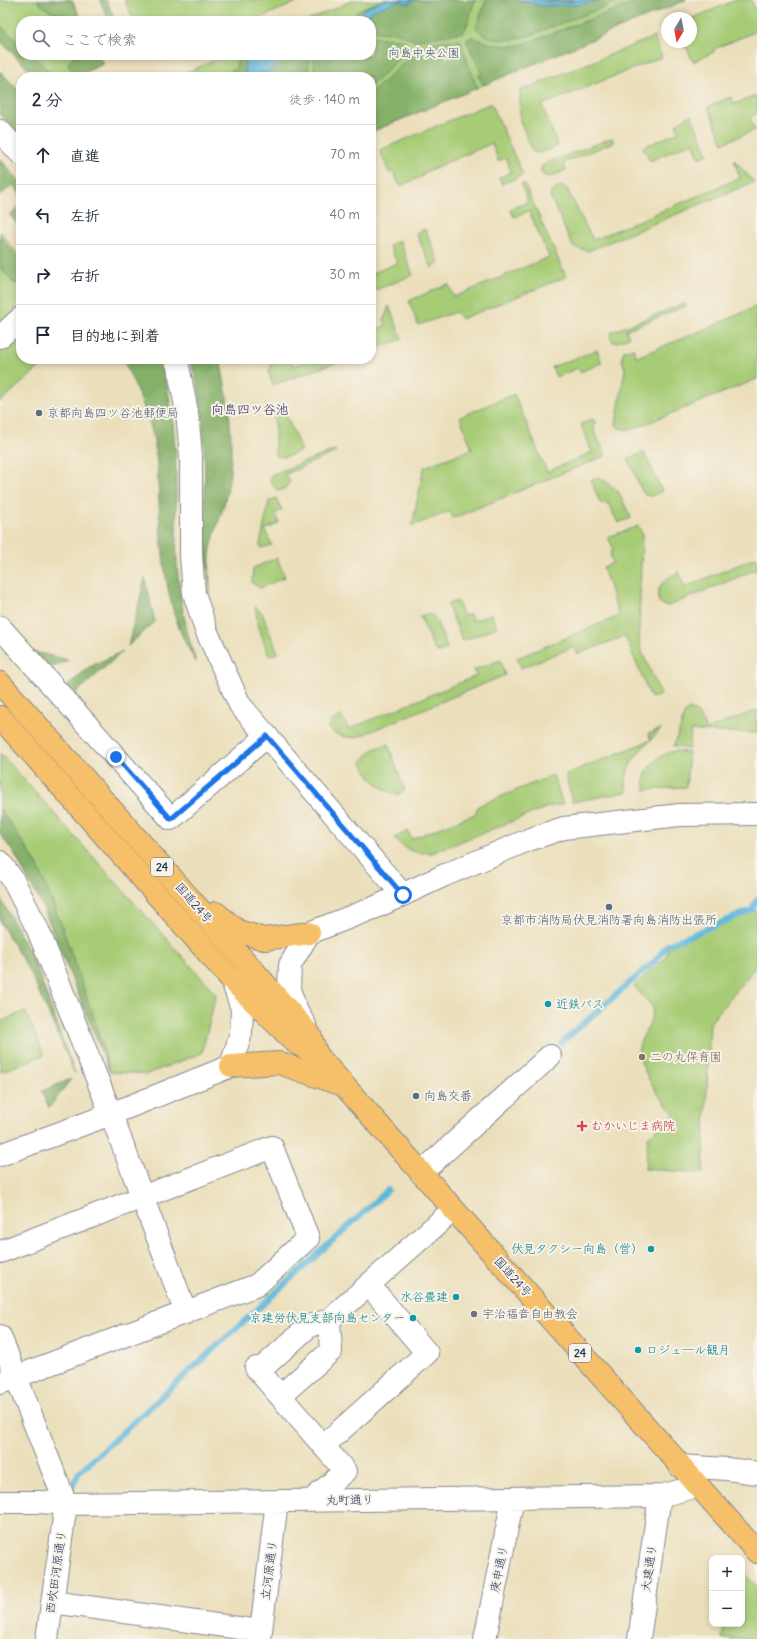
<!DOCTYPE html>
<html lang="ja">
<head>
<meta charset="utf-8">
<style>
  body { margin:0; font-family:Delius,"Klee One",sans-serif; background:#f2f2f3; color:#1f2937 }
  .controls { position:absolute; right:12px; bottom:12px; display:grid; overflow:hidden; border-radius:8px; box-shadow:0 2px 6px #0003 }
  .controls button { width:36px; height:36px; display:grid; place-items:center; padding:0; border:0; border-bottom:1px solid #e0e1e3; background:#fff; color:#1f2937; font:20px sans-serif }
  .compass { position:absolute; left:661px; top:12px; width:36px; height:36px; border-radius:50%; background:#fff; box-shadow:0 2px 6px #0003; rotate:190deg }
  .stop { position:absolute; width:12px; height:12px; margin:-9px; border:3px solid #1a73e8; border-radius:50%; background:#fff }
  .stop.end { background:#1a73e8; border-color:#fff; box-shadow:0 1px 4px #0008 }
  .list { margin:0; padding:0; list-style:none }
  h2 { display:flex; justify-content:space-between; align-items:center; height:52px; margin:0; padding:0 16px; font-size:17px }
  h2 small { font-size:13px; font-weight:400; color:#747a83 }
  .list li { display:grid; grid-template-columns:26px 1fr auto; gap:12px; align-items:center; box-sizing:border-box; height:60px; padding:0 16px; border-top:1px solid #e0e1e3 }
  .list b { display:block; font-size:15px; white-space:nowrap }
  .list em { font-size:13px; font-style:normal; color:#747a83 }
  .icon { flex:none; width:22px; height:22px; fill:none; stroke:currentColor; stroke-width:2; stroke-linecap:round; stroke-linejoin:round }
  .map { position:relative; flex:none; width:757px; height:1639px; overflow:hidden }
  .search { position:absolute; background:#fff; box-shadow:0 2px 6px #0003; left:16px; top:16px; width:360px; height:44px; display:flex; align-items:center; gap:10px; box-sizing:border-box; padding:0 14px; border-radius:16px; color:#747a83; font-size:15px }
  .panel { position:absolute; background:#fff; box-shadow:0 2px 6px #0003; left:16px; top:72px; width:360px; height:292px; border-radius:16px }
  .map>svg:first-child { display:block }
  .green { fill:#a7cc76; stroke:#617e6a }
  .forest { fill:#85b067; stroke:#507062 }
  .water { fill:#5db7da; stroke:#3c739c }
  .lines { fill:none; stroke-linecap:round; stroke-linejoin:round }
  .stream { stroke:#5db7da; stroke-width:6 }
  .minor-casing { stroke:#83878c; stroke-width:24 }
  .tertiary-casing { stroke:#83878c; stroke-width:24 }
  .trunk-casing { stroke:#83878c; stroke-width:24 }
  .minor { stroke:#fff; stroke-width:22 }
  .tertiary { stroke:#fff; stroke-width:22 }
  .trunk { stroke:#f6c06b; stroke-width:22 }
  .route { stroke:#1a73e8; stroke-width:5 }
  .service-dot { fill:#5c6f8a; stroke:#f7f3e8; stroke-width:1.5 }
  .culture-dot { fill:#0f9aa8; stroke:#f7f3e8; stroke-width:1.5 }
  .education-dot { fill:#8d6e63; stroke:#f7f3e8; stroke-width:1.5 }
  .health-dot { fill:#e0444e; stroke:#f7f3e8; stroke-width:1.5 }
  .worship-dot { fill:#6b7280; stroke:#f7f3e8; stroke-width:1.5 }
  .labels { text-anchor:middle; stroke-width:4; stroke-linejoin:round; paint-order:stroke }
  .shield { fill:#f7f3e8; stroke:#5d6a87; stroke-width:1 }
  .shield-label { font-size:11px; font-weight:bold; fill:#1b2f5e }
  .park-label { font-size:12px; fill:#3e5664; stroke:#f7f3e8 }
  .service-label { font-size:12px; fill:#4e5e75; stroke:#f7f3e8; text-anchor:start }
  .street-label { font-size:12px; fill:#1b2f5e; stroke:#f7f3e8 }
  .culture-label { font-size:12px; fill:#0d838f; stroke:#f7f3e8; text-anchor:end }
  .education-label { font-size:12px; fill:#785e54; stroke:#f7f3e8; text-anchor:start }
  .health-label { font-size:12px; fill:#be3a42; stroke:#f7f3e8; text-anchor:start }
  .worship-label { font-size:12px; fill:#5b616d; stroke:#f7f3e8; text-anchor:start }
  .neighbourhood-label { font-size:13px; font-weight:bold; fill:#59527a; stroke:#f7f3e8 }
</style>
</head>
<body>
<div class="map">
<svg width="757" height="1639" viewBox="0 0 757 1639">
  <rect width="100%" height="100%" fill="#f7f3e8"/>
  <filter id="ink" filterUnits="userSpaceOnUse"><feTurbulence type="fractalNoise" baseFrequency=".025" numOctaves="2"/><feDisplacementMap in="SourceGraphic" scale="8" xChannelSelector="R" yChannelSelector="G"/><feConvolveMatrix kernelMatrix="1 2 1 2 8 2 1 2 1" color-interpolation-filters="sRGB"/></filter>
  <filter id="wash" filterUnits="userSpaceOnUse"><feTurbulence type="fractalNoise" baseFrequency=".012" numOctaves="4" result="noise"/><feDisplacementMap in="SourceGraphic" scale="16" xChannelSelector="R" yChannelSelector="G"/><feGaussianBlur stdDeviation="0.9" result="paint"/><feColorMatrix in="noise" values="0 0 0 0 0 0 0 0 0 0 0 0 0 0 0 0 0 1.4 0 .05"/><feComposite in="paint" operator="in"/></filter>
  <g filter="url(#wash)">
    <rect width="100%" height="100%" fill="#ebdfbb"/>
    <path class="green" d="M0,0H72L82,21H21V55H98L103,64L74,77H36L0,41Z
      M124,0H302L253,21H134Z
      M354,0H686L371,132V77H176L227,55H371V21H306Z
      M736,0H751L757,14V31L714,49V52L693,62L687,48H685L682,42H691V19Z
      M654,37L662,57L542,105L558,146L539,153L533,152L520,121V91Z
      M757,95V114L750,117L755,130L723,143L708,107L731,97L734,104Z
      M491,103L523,175L502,184L499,178L511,172L506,158L498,161L492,143L423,173V176L400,186L393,172L389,173L380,150Z
      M691,115L708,154L699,158L693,142L650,161L643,147L679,132L676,124Z
      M612,138L614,142L563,163L566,170L550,177L544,176L541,172V167L546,163Z
      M734,160L754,182L588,251L573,247L550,196L552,191L560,186L567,189L593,240L740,178Z
      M524,183L566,277L461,319L456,312L418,325L409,301L448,284L454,297L549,257L529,211L514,217L510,209L528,202L521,185Z
      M425,229L439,262L432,268L416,233Z
      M0,232L21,258V359H49L0,402Z
      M400,241L413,275L371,292V274L397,263L389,245Z
      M685,303L686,306L626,330L629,337L617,342H613L610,336L612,332Z
      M389,306L402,339L371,350V332L386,325L384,319Z
      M757,306V379L630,430L619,428L616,425L625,369C623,362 620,357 624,351L633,348L637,357L715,325Z
      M597,350L602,363L580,372L578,368L556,377L552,367Z
      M278,359H290L294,366L310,359H346L273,385L269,374L272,362Z
      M514,394L547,472L592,452L581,424L592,419L595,421L594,432L605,452V456L453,518L450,511L412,526L424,467L472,449L460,417Z
      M283,407L301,450C293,454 284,460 275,455V426L273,409Z
      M335,450L336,452L286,474L290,482L284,489L278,491L270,482L271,475Z
      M644,452L662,491L651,496L645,495L642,491L628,459Z
      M600,477L618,491L631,518L618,523L608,503H600L591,480Z
      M276,498L282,510L275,514L279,523L265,530L272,545L261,548L260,545L269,501Z
      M638,526L642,533L639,631L640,647L661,695L651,698L625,636L578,654L573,647L521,668L517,658L619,616L603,567L613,563L610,556L613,548L608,537Z
      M757,557V569L669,606L663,605L659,602C654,586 666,578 679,572L685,587Z
      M277,558L285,577L260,588L252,583L253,568Z
      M457,601L464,616L470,614L473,621L491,614L497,627L463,641L447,604Z
      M255,606L262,613L278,653L269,656L258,625Z
      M427,614L434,616L448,649L438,652L434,649L420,616Z
      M500,660L505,675L355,738C345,737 334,736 328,728L329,723L341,716L349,729L476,676L474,670Z
      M689,709C699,710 703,723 706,730L757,710V733L691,731L689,749L673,746L679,732L685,712Z
      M661,729C644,748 621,763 627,792L572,802L566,774L651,740L648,734Z
      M388,744L405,790L396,795C380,788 368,779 362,762C368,751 376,747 388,744Z
      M676,751L689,752L686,787L645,790C645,786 644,781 645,777C647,764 664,752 676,751Z
      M0,753L216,994L202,1053L147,1074L110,1072L43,907L14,853L0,834Z
      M553,775L563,804L548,807L432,853C414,853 406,851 394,838L408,831L411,839L475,814L478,806Z
      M756,910L757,965L710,1023L703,1173L645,1169L648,1137L675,1114C662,1103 636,1064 639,1047C641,1038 647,1030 650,1022C652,1017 653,1012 653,1007L634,986L665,958L669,947Z
      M25,1011L44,1055L0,1072V1022Z
      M742,1572L757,1586V1639H722L724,1624H742Z"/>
    <path class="forest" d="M37,0H72L82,21H68L65,15C54,13 44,10 37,0Z
      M100,0H106L116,21H109Z
      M382,0H475L466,28L463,32L415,41L396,32L387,33L371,31V21H353L358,10Z
      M486,0H623L525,37C508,41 489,42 476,28Z
      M642,0H686L484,85L478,76L482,74L466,40L472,37L495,45L518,46Z
      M0,25L21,45V55H32L55,77H36L0,41Z
      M371,37L400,39L406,42L408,48L404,54L371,86V77H314V58H309L308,77H213L236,69L237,61L251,55H371Z
      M460,40L477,88L371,132V93C388,80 409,53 426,45C436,40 449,41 460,40Z
      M75,55H98L103,64L76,76L68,64Z
      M0,71L21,93V137L0,114Z
      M0,159L21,183V195L13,185L0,195Z
      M21,205V229L10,215Z
      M0,237L21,262V284L13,283L0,266Z
      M123,359H159C182,421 174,499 177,564C179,598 186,630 196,662C191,653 186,645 182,635C167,601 163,560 160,523C158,494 159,464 153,435C147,411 133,382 123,359Z
      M189,359H220C229,403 236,448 227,492C223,513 212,535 210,556C209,568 210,581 210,593C200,526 210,458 199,391C197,380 193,369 189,359Z
      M145,578L155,622L128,646Z
      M30,651L69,660L53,667L42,666Z
      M123,651L73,696L65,688L89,667Z
      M0,808L37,864L60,921L93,1015L110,1072L43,907L14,853L0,834Z
      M0,897L34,961L75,1074L31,974L0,922Z
      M71,1079L49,1108L42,1091Z"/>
    <path class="water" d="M386,0H416L407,4L399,1L372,11L366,21H358L364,9Z
      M518,0H535L551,2H569L575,0H600L580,5L540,6Z
      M254,55H283L275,68L254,77H242L245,76V58Z"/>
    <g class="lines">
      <path class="stream" d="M561,1043L656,960L667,945L752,910L757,900
        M71,1490L79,1472L388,1190"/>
    </g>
  </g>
  <g filter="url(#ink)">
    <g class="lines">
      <g class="minor-casing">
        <path id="minor" d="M0,627L171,819L267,736
          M111,1114L186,1313
          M421,1173L550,1056
          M0,1252L272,1147L308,1238L257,1285L0,1383
          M0,1336L66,1504L47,1639
          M256,1368L345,1471L311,1501
          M259,1371L309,1326L329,1320
          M280,1396L331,1351L329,1320L453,1210
          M323,1446L427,1353L369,1285
          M680,1466L727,1469L757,1473
          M0,1502H40L66,1504L660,1496L698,1486
          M52,1602L261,1631
          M260,1639L277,1501
          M485,1639L513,1498
          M639,1639L660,1496"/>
      </g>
      <g class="tertiary-casing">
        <path id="tertiary" d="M0,131L21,154
          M0,337L21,318
          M175,359L178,366L187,412L191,456V556L194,593L206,630L240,705L403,895
          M0,862L13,880L38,930L111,1114
          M305,1025L297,1012L289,989L290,965L309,933L376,907L445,875L528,840L564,828L680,815L757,814
          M0,1155L111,1114L231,1066L241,1033L242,1009L232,980"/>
      </g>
      <g class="trunk-casing">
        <path id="trunk" d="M0,683L310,1035L317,1055
          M0,717L232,980L295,1042L317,1055L757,1552
          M216,913L238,931L264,939L309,933
          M231,1066L279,1063L343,1085"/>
      </g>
      <use href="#minor" class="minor"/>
      <use href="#tertiary" class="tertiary"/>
      <use href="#trunk" class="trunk"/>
    </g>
  </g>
  <g class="lines" filter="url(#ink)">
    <path class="route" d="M116,757L171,819L267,736L403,895"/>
  </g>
  <g class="service-dot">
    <circle cx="39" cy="413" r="4"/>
    <circle cx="609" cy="907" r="4"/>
    <circle cx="416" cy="1096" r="4"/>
  </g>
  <g class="culture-dot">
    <circle cx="548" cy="1004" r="4"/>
    <circle cx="651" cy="1249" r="4"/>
    <circle cx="456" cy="1297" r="4"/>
    <circle cx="413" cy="1318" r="4"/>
    <circle cx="638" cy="1350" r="4"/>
  </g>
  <circle class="education-dot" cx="642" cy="1057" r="4"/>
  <path class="health-dot" d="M580 1120h4v4h4v4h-4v4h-4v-4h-4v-4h4z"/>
  <circle class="worship-dot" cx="474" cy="1314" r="4"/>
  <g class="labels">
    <g class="shield">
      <rect x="151" y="858" width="22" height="18" rx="3"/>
      <rect x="569" y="1344" width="22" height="18" rx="3"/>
    </g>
    <g class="shield-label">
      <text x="162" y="871">24</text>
      <text x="580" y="1357">24</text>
    </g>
    <g class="park-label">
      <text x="424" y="57">向島中央公園</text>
    </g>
    <g class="service-label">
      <text x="47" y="417">京都向島四ツ谷池郵便局</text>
      <text x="609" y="924" text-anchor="middle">京都市消防局伏見消防署向島消防出張所</text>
      <text x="424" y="1100">向島交番</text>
    </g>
    <g class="street-label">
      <text transform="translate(194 903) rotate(49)" y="4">国道24号</text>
      <text transform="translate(513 1277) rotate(48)" y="4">国道24号</text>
      <text transform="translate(350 1500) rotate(-1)" y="4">丸町通り</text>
      <text transform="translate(649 1568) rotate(-82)" y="4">大建通り</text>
      <text transform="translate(499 1569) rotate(-79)" y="4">庚申通り</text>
      <text transform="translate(269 1570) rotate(-83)" y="4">立河原通り</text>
      <text transform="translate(56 1572) rotate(-82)" y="4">西吹田河原通り</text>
    </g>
    <g class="culture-label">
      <text x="556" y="1008" text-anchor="start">近鉄バス</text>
      <text x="643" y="1253">伏見タクシー向島（営）</text>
      <text x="448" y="1301">水谷畳建</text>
      <text x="405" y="1322">京建労伏見支部向島センター</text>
      <text x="646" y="1354" text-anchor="start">ロジェ―ル観月</text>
    </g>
    <g class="education-label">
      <text x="650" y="1061">二の丸保育園</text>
    </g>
    <g class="health-label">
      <text x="591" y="1130">むかいじま病院</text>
    </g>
    <g class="worship-label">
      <text x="482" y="1318">宇治福音自由教会</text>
    </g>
    <g class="neighbourhood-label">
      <text x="250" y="414">向島四ツ谷池</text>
    </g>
  </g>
</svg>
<div class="controls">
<button>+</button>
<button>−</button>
</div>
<svg class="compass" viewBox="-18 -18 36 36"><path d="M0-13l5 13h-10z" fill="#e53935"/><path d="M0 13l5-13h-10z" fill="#747a83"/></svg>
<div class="stop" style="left:403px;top:895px"></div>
<div class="stop end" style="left:116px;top:757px"></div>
<div class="search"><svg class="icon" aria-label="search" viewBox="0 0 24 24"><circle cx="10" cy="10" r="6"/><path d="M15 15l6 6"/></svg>ここで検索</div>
<section class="panel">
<h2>2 分<small>徒歩 · 140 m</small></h2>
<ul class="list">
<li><svg class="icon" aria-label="ahead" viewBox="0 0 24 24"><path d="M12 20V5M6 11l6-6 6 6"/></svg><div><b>直進</b></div><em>70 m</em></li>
<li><svg class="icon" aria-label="left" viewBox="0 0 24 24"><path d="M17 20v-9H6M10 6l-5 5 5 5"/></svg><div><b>左折</b></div><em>40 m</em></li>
<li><svg class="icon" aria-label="right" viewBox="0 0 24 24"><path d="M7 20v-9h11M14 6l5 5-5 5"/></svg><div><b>右折</b></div><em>30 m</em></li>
<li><svg class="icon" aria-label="arrive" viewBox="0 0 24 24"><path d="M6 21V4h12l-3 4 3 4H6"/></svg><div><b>目的地に到着</b></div></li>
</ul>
</section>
</div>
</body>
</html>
